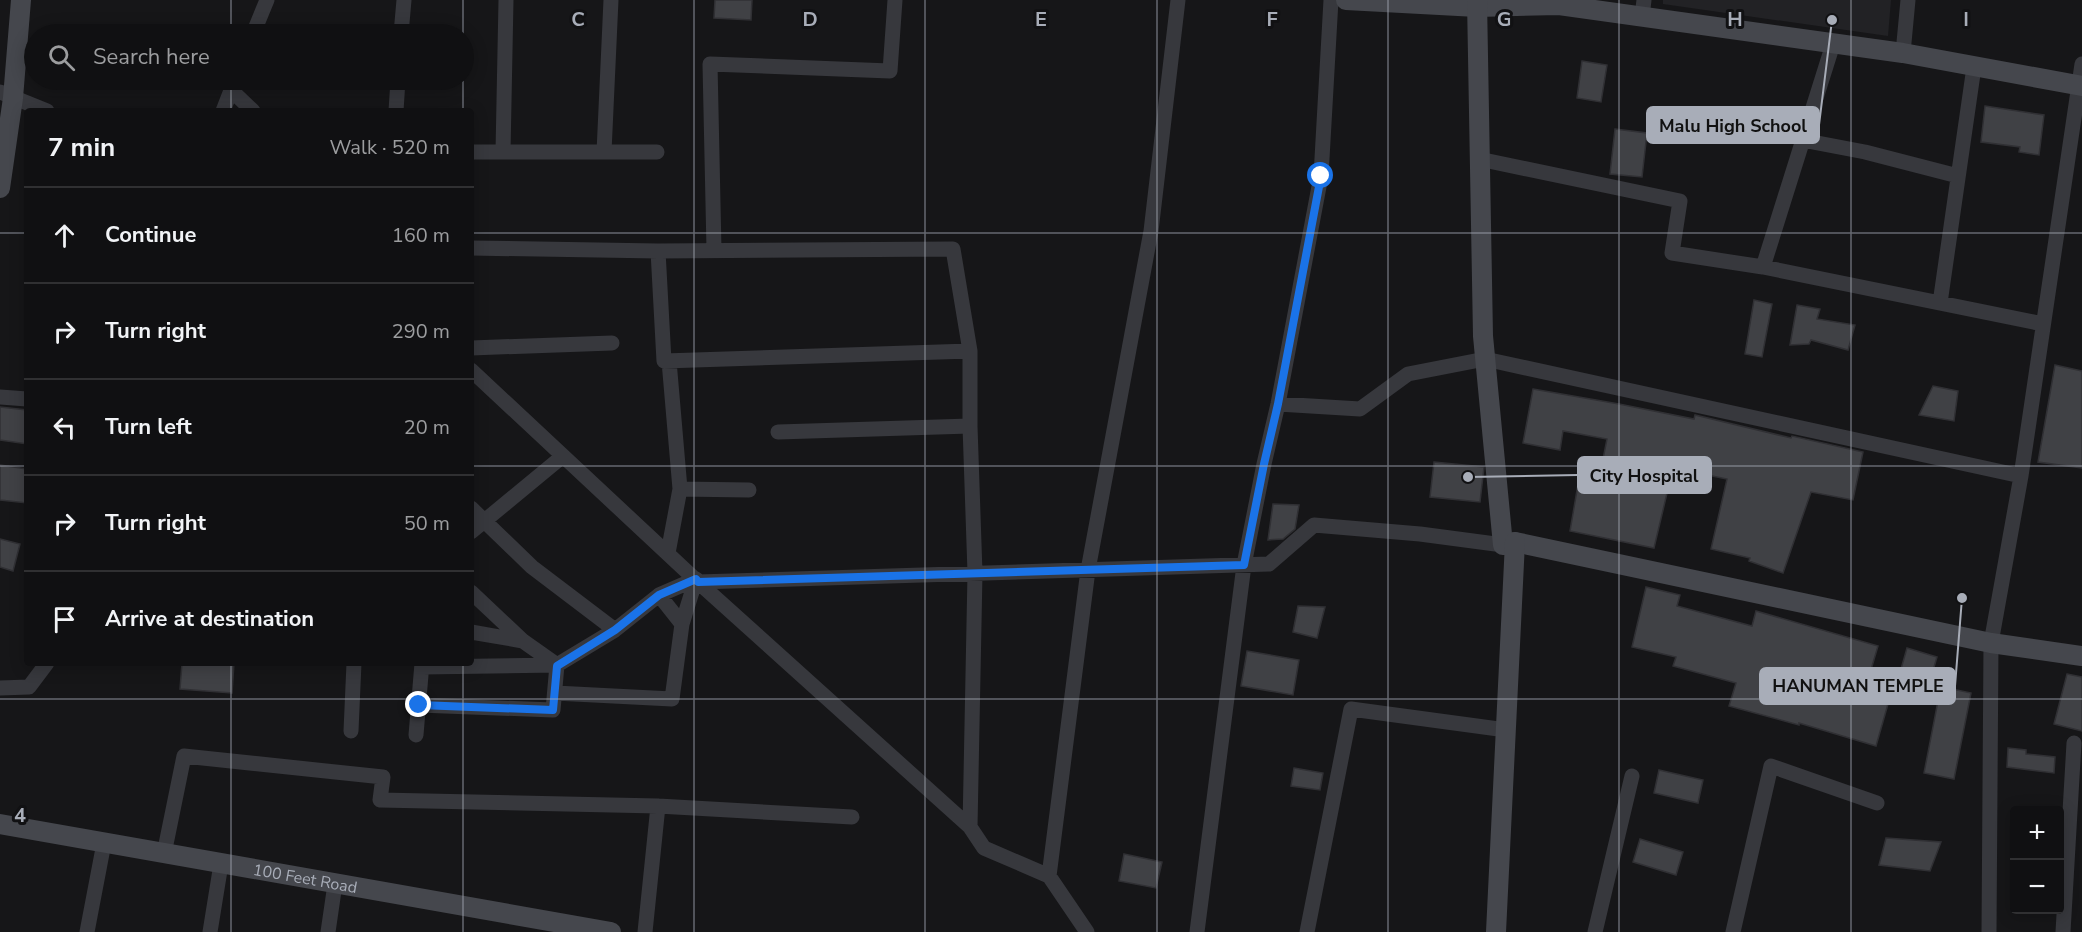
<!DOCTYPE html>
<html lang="en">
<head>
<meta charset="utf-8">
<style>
  body { margin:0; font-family:"Nunito Sans",sans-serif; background:#19191b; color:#f1f3f6 }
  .controls { position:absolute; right:18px; bottom:18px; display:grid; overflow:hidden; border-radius:6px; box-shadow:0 3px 15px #0003 }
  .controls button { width:54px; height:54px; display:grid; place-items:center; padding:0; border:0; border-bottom:2px solid #303032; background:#101012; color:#f1f3f6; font:30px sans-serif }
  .stop { position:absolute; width:18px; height:18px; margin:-14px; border:4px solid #1a73e8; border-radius:50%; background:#fff }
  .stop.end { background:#1a73e8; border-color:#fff; box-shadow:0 2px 6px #0008 }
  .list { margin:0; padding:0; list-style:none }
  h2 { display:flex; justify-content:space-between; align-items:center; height:78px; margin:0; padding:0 24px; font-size:26px }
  h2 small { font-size:20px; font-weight:400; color:#9c9d9f }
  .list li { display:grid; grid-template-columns:39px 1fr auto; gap:18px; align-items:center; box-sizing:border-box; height:96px; padding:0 24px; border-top:2px solid #303032 }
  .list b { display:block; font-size:22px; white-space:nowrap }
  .list em { font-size:20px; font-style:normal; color:#9c9d9f }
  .icon { flex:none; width:33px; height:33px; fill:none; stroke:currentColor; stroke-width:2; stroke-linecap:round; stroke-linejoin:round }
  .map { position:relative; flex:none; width:2082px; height:932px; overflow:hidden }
  .search { position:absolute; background:#101012; box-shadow:0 3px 15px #0003; left:24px; top:24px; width:450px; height:66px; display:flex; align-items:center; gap:15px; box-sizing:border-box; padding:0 21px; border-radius:33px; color:#9c9d9f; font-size:22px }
  .panel { position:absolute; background:#101012; box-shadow:0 3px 15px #0003; left:24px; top:108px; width:450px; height:558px; border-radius:6px }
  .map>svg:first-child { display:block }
  .built { fill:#222225 }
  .building { fill:#404145; stroke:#303034; stroke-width:1.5 }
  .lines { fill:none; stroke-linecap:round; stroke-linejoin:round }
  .street { stroke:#37383d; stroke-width:15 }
  .secondary { stroke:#45474d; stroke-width:20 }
  .route { stroke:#1a73e8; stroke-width:8 }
  .grid { fill:none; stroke:#a8adb8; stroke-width:1.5; stroke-opacity:0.55 }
  .labels { text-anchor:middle; stroke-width:6; stroke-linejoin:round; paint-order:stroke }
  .street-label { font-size:16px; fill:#a8adb8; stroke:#111113 }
  .grid-label { font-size:20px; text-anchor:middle; font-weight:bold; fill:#a8adb8; stroke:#111113; stroke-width:6; stroke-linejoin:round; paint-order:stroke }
  .leader { fill:none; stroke:#a8adb8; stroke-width:2 }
  .callout-dot { fill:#a8adb8; stroke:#111113; stroke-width:2 }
  .callout { fill:#a8adb8; stroke:#a8adb8; stroke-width:2 }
  .callout-label { font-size:18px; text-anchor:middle; font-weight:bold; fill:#111 }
</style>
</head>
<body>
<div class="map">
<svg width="2082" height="932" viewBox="0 0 2082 932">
  <rect width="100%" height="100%" fill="#161618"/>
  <path class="built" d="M1663,0H1891L1888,36L1663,4Z"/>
  <path class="building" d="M715,0H752L751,20L714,18Z
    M1582,61L1607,65L1601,102L1577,98Z
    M1985,106L2044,115L2039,155L2019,152L2020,147L1981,142Z
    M1615,129L1647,133L1642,177L1610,174Z
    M1754,300L1772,304L1762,357L1745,354Z
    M1797,305L1820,309L1817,319L1855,325L1848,350L1811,340L1809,344L1790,345Z
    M2055,365L2082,371V468L2038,462Z
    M1933,386L1958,391L1954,421L1919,415Z
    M1533,389L1619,404L1694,419L1695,415L1791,438L1792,436L1863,452L1853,500L1811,492L1783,573L1749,561L1750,558L1711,549L1727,479L1673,468L1654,548L1570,531L1582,461L1602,464L1607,439L1563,431L1560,450L1523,443Z
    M0,407L27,410V444L0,440Z
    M1434,462L1484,467L1480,502L1430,497Z
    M0,465L27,469V503L0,500Z
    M1273,504L1299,505L1295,529L1283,539L1268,540Z
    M0,539L20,544L13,571L0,567Z
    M1646,587L1680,595L1677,606L1752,626L1756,611L1878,646L1865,690L1890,697L1876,746L1799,723V725L1729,706L1736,683L1673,666L1676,657L1632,647Z
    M1298,606L1325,607L1317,638L1293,632Z
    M1907,648L1937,657L1929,684L1971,693L1954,779L1924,773L1938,701L1895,690Z
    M1247,651L1299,660L1293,695L1241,686Z
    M182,663H234L232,693L180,689Z
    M2067,674L2082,677V731L2054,724Z
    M2008,748L2026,750V754L2055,757L2054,773L2007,767Z
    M1294,768L1323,773L1320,790L1291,786Z
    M1659,770L1703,780L1698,803L1654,793Z
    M1886,838L1941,842L1930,871L1879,865Z
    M1640,839L1683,852L1676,875L1633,862Z
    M1124,854L1162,862L1156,888L1119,881Z"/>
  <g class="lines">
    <path class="street" d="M1642,17L1644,0
      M253,34L267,0
      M401,34L404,0
      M1903,53L1908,0
      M231,90L253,111
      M0,92L47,111
      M223,111L235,80
      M396,111L398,80
      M1802,140L1865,152L1958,176
      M471,152H657
      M503,152L506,0
      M604,152L611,0
      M1479,159L1680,201L1672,253L1763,267L2043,324
      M471,248L658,251L953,249L970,351V426L975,573L970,827
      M714,250L710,64L890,71L895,0
      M658,251L664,361L970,351
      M1763,267L1833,44
      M1940,303L1974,67
      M471,348L612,343
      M471,370L698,582L970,827L984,848L1049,876L1087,932
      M0,397L27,399
      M1278,404L1360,409L1408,374L1485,359L2021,476
      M778,432L970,426
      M680,489L749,490
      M471,508L532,567L615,630
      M471,532L563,456
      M668,553L680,489L669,361
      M698,582L1269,564L1314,525L1420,534L1503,545
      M471,592L523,641L557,665L615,630L659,595L696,579
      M682,624L696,579
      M471,632L523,641
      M0,688L29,687L47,663
      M555,693L672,699L682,624L659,595
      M419,705L553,710L557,665L422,667
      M351,731L354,663
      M416,735L422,663
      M164,854L184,756L383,777L380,800L658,806L852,817
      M1049,876L1088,570L1151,231L1178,0
      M87,932L104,843
      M210,932L221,864
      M328,932L335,884
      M645,932L658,806
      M1197,932L1244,565L1264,464L1278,404L1321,176L1331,0
      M1307,932L1351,709L1506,730
      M1595,932L1632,776
      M1733,932L1771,766L1877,803
      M1989,932L1991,643L2021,476L2082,64
      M2063,932L2074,743"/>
    <g class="secondary">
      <path d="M1346,0L1477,7L1559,5L1903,53L2082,86"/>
      <path d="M1477,0L1483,336L1503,545L1515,542L1991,643L2082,656"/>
      <path d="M0,188L13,98L21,0"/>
      <path id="s1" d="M0,824L611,932"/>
      <path d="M1496,932L1515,542"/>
    </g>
  </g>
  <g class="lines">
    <path class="route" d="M419,705L553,710L557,666L615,630L659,595L696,579L698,582L1244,565L1264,464L1278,404L1321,176"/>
  </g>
  <path class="grid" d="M231,0V34M463,0V34M694,0V932M925,0V932M1157,0V932M1388,0V932M1619,0V932M1851,0V932M231,80V111M463,80V111M0,233H27M471,233H2082M0,466H27M471,466H2082M231,663V932M463,663V932M0,699H2082"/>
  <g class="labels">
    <g class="street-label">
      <text dy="6" stroke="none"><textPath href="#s1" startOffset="310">100 Feet Road</textPath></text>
    </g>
  </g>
  <g class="grid-label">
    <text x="578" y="26">C</text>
    <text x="810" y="26">D</text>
    <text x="1041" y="26">E</text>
    <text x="1272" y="26">F</text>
    <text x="1504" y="26">G</text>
    <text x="1735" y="26">H</text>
    <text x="1966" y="26">I</text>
    <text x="20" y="822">4</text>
  </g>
  <path class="leader" d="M1832 20L1819 125M1468 477L1578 475M1962 598L1955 686"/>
  <g class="callout-dot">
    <circle cx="1832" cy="20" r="6"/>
    <circle cx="1468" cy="477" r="6"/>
    <circle cx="1962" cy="598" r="6"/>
  </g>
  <g class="callout">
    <rect x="1647" y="107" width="172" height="36" rx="6"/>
    <rect x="1578" y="457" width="133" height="36" rx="6"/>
    <rect x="1760" y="668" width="195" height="36" rx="6"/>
  </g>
  <g class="callout-label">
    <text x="1733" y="132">Malu High School</text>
    <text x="1644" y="482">City Hospital</text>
    <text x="1858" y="692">HANUMAN TEMPLE</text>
  </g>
</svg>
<div class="controls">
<button>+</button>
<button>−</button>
</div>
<div class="stop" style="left:1321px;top:176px"></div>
<div class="stop end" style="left:419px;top:705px"></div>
<div class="search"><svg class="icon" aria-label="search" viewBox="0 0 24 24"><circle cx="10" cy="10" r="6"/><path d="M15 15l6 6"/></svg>Search here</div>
<section class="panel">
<h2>7 min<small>Walk · 520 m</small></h2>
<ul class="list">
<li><svg class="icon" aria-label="ahead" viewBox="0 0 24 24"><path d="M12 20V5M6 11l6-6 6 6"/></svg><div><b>Continue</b></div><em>160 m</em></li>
<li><svg class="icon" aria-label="right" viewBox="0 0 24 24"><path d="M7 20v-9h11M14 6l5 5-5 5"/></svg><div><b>Turn right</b></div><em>290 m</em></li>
<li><svg class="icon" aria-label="left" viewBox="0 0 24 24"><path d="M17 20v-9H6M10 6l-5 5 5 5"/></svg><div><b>Turn left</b></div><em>20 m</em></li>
<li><svg class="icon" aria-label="right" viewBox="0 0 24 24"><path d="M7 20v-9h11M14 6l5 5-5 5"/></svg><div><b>Turn right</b></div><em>50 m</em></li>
<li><svg class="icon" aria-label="arrive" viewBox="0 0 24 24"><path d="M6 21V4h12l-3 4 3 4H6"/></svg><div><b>Arrive at destination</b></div></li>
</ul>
</section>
</div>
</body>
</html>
